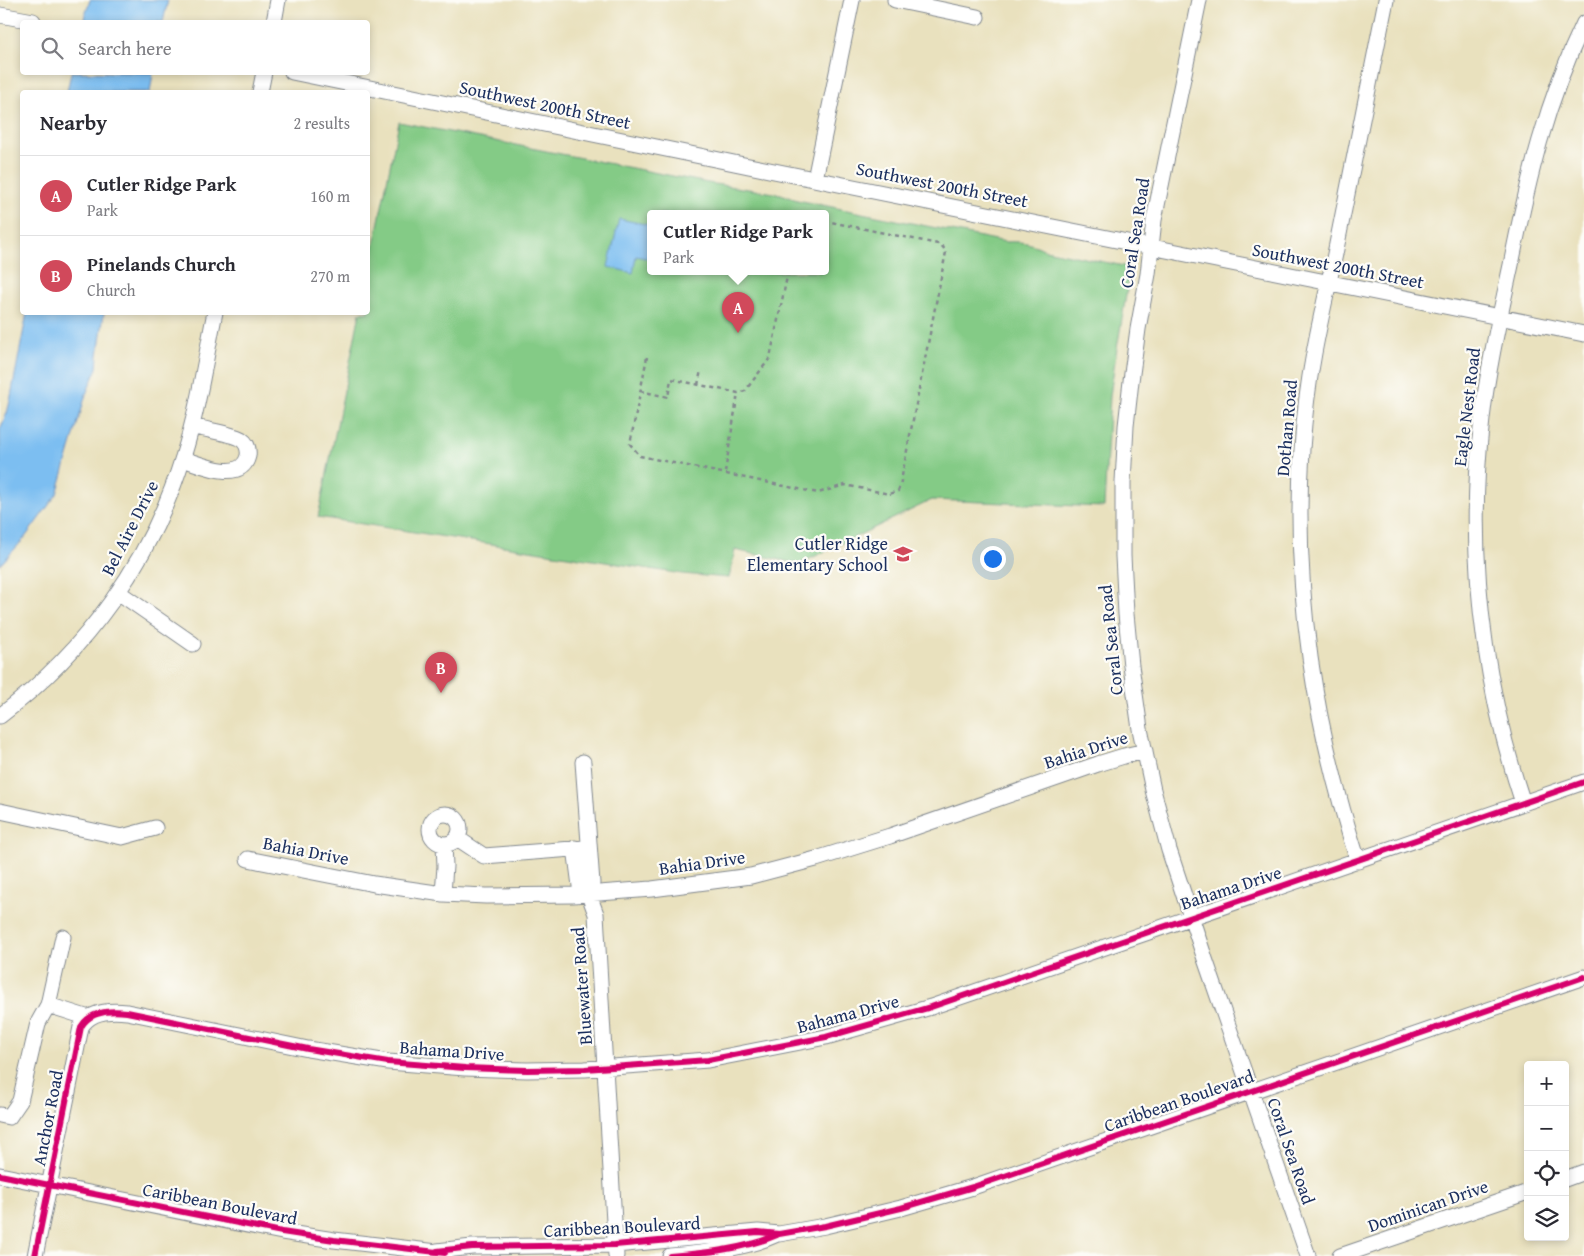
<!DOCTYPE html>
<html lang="en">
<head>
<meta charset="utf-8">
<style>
  body { margin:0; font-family:"Gentium Book Plus",serif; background:#f2f2f3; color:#2b2b33 }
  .controls { position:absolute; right:15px; bottom:15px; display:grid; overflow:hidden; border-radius:5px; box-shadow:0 2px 8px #0003 }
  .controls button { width:45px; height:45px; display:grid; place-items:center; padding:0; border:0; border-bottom:1px solid #e1e1e2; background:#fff; color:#2b2b33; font:25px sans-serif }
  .you { position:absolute; left:992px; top:558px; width:18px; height:18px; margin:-12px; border:4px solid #fff; border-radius:50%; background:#1a73e8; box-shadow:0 0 0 8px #1a73e833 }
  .badge { display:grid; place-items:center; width:32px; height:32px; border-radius:50%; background:#d1495b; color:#fff; font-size:16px; font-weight:700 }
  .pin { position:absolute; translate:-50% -41px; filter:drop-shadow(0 1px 2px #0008) }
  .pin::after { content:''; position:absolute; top:26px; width:18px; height:15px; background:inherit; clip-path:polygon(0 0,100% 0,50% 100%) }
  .popup { position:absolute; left:647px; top:210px; width:182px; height:65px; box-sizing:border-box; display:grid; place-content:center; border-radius:5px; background:#fff; filter:drop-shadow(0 1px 4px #0005); font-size:16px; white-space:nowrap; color:#7c7c81 }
  .popup b { font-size:19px; color:#2b2b33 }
  .popup::after { content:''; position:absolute; left:50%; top:100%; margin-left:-10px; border:10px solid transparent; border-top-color:#fff }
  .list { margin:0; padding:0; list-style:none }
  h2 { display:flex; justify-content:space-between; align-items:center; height:65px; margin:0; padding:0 20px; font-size:21px }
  h2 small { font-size:16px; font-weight:400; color:#7c7c81 }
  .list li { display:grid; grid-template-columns:32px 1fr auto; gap:15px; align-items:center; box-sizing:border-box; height:80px; padding:0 20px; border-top:1px solid #e1e1e2 }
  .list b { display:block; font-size:19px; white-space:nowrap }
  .list p { margin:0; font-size:16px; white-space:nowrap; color:#7c7c81 }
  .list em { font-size:16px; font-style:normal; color:#7c7c81 }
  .icon { flex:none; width:28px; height:28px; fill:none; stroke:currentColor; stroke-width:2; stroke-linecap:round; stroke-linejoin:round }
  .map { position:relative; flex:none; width:1584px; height:1256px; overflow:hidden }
  .search { position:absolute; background:#fff; box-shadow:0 2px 8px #0003; left:20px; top:20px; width:350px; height:55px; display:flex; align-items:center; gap:12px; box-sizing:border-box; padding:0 18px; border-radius:5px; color:#7c7c81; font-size:19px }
  .panel { position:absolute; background:#fff; box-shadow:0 2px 8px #0003; left:20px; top:90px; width:350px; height:225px; border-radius:5px }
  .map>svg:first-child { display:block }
  .green { fill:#84cb86; stroke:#507d72; fill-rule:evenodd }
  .water { fill:#7bbef1; stroke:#4b76a8 }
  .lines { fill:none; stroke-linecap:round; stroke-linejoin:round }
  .minor-casing { stroke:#82888e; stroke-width:17 }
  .path { stroke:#82888e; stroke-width:2.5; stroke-dasharray:4 4; stroke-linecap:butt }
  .minor { stroke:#fff; stroke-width:15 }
  .cycleway-casing { stroke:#fdfcf7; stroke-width:9 }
  .cycleway { stroke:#d6006c; stroke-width:6 }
  .labels { text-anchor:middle; stroke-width:4.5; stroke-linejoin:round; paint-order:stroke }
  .street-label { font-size:18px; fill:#1b2f5e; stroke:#fdfcf7 }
  .poi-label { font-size:18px; fill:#1b2f5e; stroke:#fdfcf7; text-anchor:end }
</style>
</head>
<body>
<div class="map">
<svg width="1584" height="1256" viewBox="0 0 1584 1256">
  <rect width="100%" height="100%" fill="#fdfcf7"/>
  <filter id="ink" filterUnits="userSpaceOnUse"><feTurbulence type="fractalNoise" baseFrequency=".02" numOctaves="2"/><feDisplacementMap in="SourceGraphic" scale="10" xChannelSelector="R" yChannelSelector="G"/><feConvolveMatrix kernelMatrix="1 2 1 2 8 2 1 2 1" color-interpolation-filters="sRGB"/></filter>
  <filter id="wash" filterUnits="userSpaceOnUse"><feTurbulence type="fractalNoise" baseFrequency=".0096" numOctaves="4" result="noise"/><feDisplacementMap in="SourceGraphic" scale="20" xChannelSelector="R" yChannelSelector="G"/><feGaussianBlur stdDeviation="1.12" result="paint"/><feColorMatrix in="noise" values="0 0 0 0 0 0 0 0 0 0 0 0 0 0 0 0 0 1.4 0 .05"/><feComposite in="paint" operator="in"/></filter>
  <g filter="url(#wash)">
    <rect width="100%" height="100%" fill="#e9e1be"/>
    <path class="green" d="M399,122L708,183L781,194L797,200L1006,242C1020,241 1033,243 1045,250L1124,266L1129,271V278L1116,354L1110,396L1104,507L932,500L799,564L735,550L729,578L682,574L318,517L360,313L368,312V275ZM650,214H826V272H650Z"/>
    <path class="water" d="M90,0H168L163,22H83Z
      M71,73V72L153,73L150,92H67Z
      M619,219L650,225V259L636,256L633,273L608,267Z
      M27,313H104L98,355L97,368L86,394L57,494L23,540L0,565V429L7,413L10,401Z"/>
  </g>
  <g filter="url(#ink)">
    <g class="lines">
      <g class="minor-casing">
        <path id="minor" d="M895,0L977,17
          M1199,0L1154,220L1148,274L1138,329L1131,381L1126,426L1123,482V556L1126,614L1131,666L1140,729L1153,790L1169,850L1205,959L1308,1256
          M0,15L33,21
          M274,22L278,0
          M292,72L734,163L1584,334
          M260,92L264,72
          M815,179L852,0
          M183,459C200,464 241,484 248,456C249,449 247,443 241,439C230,433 205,430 192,426
          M118,592L193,644
          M0,716C86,651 151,561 183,457C198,410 205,361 215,312
          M1523,803C1482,679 1467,549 1482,419C1488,367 1500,316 1511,265C1528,179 1546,102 1584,23
          M0,811L122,837L155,828
          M430 829a15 15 0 1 1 30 0a15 15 0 1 1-30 0Z
          M457,838L484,856L585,848
          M575,848L580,886L589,895L592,883L583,762
          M248,859L374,884L443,894L486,896L573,895L652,889L751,876L816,859L890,836L1098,764L1124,756L1145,751
          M1358,861C1314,724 1293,594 1302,449C1304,418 1308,385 1314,353C1320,320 1328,287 1335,254C1352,170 1369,85 1386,0
          M443,894L445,866L444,844
          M589,895L596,914L616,1256
          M48,1005L89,1018
          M0,1115L9,1117L20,1101L38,1023L48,1005L63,937
          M0,1175L282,1232L334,1240L446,1253
          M1565,1179L1584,1172
          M437,1251L472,1247L615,1245L758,1232L779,1234L825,1226L901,1208L973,1187L1584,977
          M35,1256L81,1027C90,1011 110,1010 127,1012L308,1049L388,1062L465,1068L527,1070L585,1069L708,1060L826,1037L931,1007L1584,782
          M670,1256C703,1253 745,1249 775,1235
          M1340,1256L1528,1192"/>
      </g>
      <path class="path" d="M647,357L630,444L640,456L818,493L845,485L889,494L898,491L900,486L946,252L943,247L938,244L826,221
        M698,385L701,370
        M640,391L668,397L671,379L738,393L745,391L770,358L788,272
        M725,472L738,393"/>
      <use href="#minor" class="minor"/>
      <g class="cycleway-casing">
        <path id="cycleway" d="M0,1175L282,1232L334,1240L445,1253
          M437,1251L472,1247L615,1245L758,1232L779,1234L825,1226L901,1208L973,1187L1584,977
          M35,1256L81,1027C90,1011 110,1010 127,1012L308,1049L388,1062L465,1068L527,1070L585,1069L708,1060L826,1037L931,1007L1584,782
          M670,1256C704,1253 745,1249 777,1235"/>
      </g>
      <use href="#cycleway" class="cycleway"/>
    </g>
  </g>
  <defs>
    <g id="school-bare" transform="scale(1.5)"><path d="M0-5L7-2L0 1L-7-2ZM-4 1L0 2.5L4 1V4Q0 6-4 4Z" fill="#d1495b" stroke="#fdfcf7" stroke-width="2.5" paint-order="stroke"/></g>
  </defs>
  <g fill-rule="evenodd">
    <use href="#school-bare" x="903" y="554"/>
  </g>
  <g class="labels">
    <g class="street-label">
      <text transform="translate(545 105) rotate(12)" y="6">Southwest 200th Street</text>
      <text transform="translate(942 185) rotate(11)" y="6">Southwest 200th Street</text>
      <text transform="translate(1135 233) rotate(-81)" y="6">Coral Sea Road</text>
      <text transform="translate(1338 266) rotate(11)" y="6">Southwest 200th Street</text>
      <text transform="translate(1467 407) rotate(-83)" y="6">Eagle Nest Road</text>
      <text transform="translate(1287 428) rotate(-85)" y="6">Dothan Road</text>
      <text transform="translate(130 528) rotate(-63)" y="6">Bel Aire Drive</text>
      <text transform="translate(1111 640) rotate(-96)" y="6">Coral Sea Road</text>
      <text transform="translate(1086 750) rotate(-18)" y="6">Bahia Drive</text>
      <text transform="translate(306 851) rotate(11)" y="6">Bahia Drive</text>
      <text transform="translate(702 863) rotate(-8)" y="6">Bahia Drive</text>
      <text transform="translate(1231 888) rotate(-18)" y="6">Bahama Drive</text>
      <text transform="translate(582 986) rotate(-94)" y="6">Bluewater Road</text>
      <text transform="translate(848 1014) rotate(-15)" y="6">Bahama Drive</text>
      <text transform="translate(452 1051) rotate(4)" y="6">Bahama Drive</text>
      <text transform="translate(1179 1101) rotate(-19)" y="6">Caribbean Boulevard</text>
      <text transform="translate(48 1118) rotate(-79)" y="6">Anchor Road</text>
      <text transform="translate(1291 1151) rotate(71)" y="6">Coral Sea Road</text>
      <text transform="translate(220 1204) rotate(11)" y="6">Caribbean Boulevard</text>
      <text transform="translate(1428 1206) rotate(-19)" y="6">Dominican Drive</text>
      <text transform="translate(622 1227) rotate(-3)" y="6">Caribbean Boulevard</text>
    </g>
    <g class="poi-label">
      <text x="888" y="550">Cutler Ridge<tspan x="888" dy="21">Elementary School</tspan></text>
    </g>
  </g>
</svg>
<div class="controls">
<button>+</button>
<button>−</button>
<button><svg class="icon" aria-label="locate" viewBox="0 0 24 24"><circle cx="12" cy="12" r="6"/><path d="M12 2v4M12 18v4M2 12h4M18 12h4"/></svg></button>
<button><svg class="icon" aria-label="layers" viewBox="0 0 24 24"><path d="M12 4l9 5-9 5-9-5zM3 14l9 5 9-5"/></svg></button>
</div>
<div class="you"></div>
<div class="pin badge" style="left:738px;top:333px">A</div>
<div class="popup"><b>Cutler Ridge Park</b>Park</div>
<div class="pin badge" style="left:441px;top:693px">B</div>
<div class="search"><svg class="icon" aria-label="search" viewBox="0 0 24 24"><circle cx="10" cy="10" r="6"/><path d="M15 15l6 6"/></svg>Search here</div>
<section class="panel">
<h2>Nearby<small>2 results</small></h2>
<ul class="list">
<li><span class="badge">A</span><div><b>Cutler Ridge Park</b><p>Park</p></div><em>160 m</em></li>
<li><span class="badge">B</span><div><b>Pinelands Church</b><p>Church</p></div><em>270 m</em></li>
</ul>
</section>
</div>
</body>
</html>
